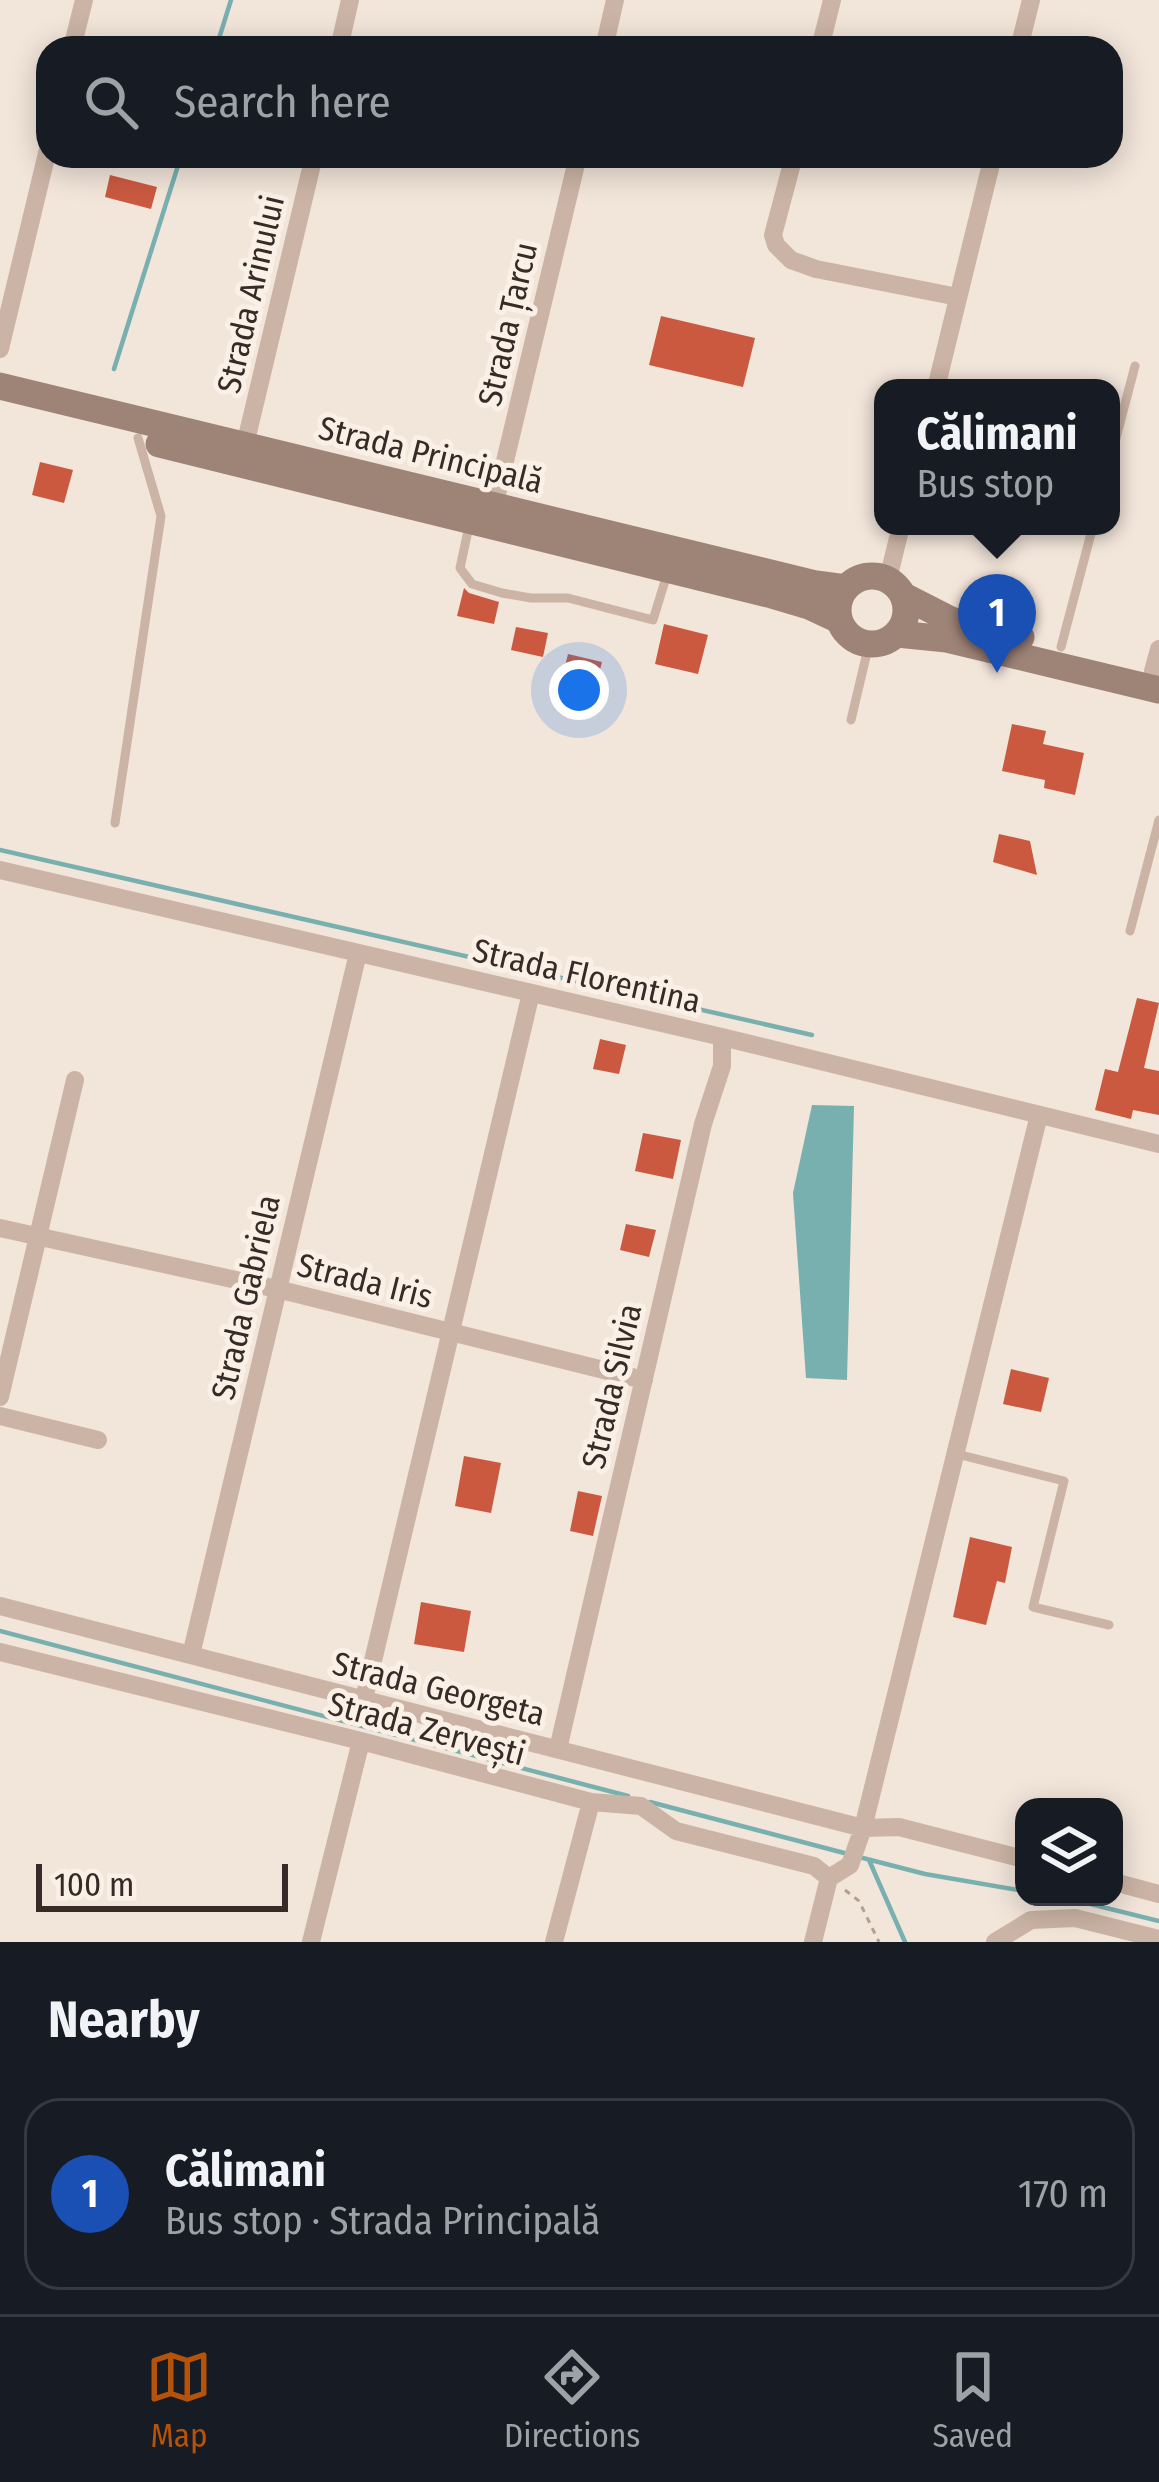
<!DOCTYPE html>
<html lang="en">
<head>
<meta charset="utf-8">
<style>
  body { margin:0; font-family:"Fira Sans Condensed",sans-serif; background:#242831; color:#f1f3f6 }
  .controls { position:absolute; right:36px; bottom:36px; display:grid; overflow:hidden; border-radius:24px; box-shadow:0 6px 30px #0003 }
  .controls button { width:108px; height:108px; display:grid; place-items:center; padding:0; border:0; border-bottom:3px solid #363941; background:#171b24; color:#f1f3f6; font:60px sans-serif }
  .scale { position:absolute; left:36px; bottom:30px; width:252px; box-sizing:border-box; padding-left:12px; border:6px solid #362b27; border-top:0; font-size:33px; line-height:42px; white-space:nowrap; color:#362b27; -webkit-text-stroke:9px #faf0e6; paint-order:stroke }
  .you { position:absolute; left:579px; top:690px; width:42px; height:42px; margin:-30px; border:9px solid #fff; border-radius:50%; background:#1a73e8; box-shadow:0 0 0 18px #1a73e833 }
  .badge { display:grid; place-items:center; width:78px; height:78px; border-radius:50%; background:#b45309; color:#fff; font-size:39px; font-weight:700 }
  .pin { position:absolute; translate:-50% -99px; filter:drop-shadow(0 3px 6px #0008) }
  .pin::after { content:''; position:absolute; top:63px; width:42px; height:36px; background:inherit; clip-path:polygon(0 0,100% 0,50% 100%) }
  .popup { position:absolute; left:874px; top:379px; width:246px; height:156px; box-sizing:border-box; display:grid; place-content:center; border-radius:24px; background:#171b24; filter:drop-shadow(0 3px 9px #0005); font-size:39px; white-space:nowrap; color:#9ea1a6 }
  .popup b { font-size:45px; color:#f1f3f6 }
  .popup::after { content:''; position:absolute; left:50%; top:100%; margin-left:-24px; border:24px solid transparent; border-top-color:#171b24 }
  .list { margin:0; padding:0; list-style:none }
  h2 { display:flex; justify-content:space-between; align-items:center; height:156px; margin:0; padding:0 48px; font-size:51px }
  h2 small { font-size:39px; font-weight:400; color:#9ea1a6 }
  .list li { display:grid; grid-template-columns:78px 1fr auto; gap:36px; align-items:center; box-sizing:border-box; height:192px; margin:0 24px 24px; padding:0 24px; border:3px solid #363941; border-radius:36px }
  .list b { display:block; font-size:45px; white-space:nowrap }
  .list p { margin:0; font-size:39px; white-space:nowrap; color:#9ea1a6 }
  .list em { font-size:39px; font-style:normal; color:#9ea1a6 }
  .icon { flex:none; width:66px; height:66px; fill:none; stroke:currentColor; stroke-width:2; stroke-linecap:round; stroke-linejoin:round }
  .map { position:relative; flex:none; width:1159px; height:1942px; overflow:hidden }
  .search { position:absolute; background:#171b24; box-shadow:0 6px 30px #0003; left:36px; right:36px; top:36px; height:132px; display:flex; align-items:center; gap:30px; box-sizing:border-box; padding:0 42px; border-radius:36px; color:#9ea1a6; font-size:45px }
  .sheet { height:372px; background:#171b24 }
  nav { display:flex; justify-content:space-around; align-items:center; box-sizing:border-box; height:168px; border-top:3px solid #363941; background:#171b24; font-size:33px; color:#9ea1a6 }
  nav a { display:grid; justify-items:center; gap:6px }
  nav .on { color:#b45309 }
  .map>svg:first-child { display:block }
  .water { fill:#78b0af }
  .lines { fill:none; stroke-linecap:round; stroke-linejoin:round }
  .stream { stroke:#78b0af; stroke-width:4.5 }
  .building { fill:#ca5940 }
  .path { stroke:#b79e90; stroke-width:3; stroke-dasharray:6 6; stroke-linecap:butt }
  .lane { stroke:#cbb4a5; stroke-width:9 }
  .street { stroke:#cbb4a5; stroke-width:18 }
  .secondary { stroke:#9e8377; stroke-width:27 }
  .labels { text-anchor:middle; stroke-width:10; stroke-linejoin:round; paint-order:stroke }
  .street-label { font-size:33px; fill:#362b27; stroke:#faf0e6 }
</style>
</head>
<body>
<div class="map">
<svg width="1159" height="1942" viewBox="0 0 1159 1942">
  <rect width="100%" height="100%" fill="#f2e5da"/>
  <path class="water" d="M812,1105L854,1106L847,1380L806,1378L793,1193Z"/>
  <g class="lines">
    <path class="stream" d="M216,48L231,0
      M114,369L181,156
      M0,850L812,1035
      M0,1631L628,1796
      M650,1802L848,1854
      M859,1857L925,1874L1024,1891
      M869,1860L905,1942
      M1062,1897L1159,1921"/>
  </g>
  <path class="building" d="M110,175L157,187L151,209L105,197Z
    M661,316L755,338L743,387L649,365Z
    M40,462L73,470L64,503L32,495Z
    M464,588L469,593L499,602L494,624L457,616Z
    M664,624L708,635L698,674L655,664Z
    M516,627L548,633L543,657L511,650Z
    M568,654L602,662L597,682L563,674Z
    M1012,724L1046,731L1043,744L1084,753L1075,795L1044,788L1045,780L1002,771Z
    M999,834L1030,841L1037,875L993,862Z
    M1137,998L1159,1003L1144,1068L1159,1071V1115L1133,1110L1131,1119L1095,1110L1105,1069L1118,1072Z
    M600,1039L626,1045L619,1074L593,1069Z
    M643,1133L681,1140L673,1179L635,1171Z
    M626,1224L656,1230L649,1257L620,1250Z
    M1011,1369L1049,1378L1041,1412L1003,1404Z
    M464,1456L501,1463L491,1513L455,1506Z
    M578,1491L602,1496L593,1536L570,1531Z
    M970,1537L1012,1547L1005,1583L997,1581L986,1625L953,1617Z
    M421,1602L471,1611L464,1652L414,1644Z"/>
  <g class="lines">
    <path class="path" d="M845,1890L859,1901L879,1942"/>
    <path class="lane" d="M1111,457L1135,366
      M469,526L460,568L472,584L502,593L531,598H568L653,620L668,571
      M1061,647L1093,526
      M851,720L869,644
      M115,823L161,516L138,438
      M1130,931L1159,820
      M957,1454L1064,1481L1033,1607L1109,1625"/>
    <path class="street" d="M72,48L84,0
      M339,48L350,0
      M604,48L615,0
      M820,48L832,0
      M1019,48L1031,0
      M794,156L773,235L776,245L791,260L816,269L958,297
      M0,349L48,149
      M936,388L993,156
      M245,445L314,156
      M494,507L578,156
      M888,579L901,526
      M1153,671L1159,649
      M0,870L722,1037L1159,1144
      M0,1228L277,1289L644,1380
      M0,1397L75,1080
      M0,1416L98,1440
      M0,1606L863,1828L899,1827L1024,1859
      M0,1652L361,1741L591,1802L641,1806L676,1831L814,1866L829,1878
      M191,1655L358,953
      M364,1699L531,993
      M558,1749L703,1124L722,1066V1037
      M829,1878L850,1865L863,1828L1039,1115
      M1114,1882L1159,1894
      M311,1942L361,1741
      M554,1942L591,1802
      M813,1942L829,1878
      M995,1942L1031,1920L1075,1918L1159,1939"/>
    <path class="secondary" d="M0,386L816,584L846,588
      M159,444L772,595L809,606L839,620
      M838 610a34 34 0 1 1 68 0a34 34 0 1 1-68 0Z
      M904,596L951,620L1021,637
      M897,634L947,639L1159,690"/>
  </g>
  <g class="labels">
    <g class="street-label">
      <text transform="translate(250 294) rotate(-77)" y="12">Strada Arinului</text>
      <text transform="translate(507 324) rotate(-77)" y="12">Strada Țarcu</text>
      <text transform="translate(431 454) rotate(14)" y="12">Strada Principală</text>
      <text transform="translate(587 975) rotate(13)" y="12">Strada Florentina</text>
      <text transform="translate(365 1280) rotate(14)" y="12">Strada Iris</text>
      <text transform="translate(245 1297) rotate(-77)" y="12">Strada Gabriela</text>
      <text transform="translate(611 1386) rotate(-77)" y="12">Strada Silvia</text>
      <text transform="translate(439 1688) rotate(14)" y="12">Strada Georgeta</text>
      <text transform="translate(427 1728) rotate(15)" y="12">Strada Zervești</text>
    </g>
  </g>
</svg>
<div class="controls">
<button><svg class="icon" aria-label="layers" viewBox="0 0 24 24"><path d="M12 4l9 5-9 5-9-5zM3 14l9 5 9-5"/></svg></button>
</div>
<div class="scale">100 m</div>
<div class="you"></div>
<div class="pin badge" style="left:997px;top:673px;background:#1a4fb4">1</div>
<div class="popup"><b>Călimani</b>Bus stop</div>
<div class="search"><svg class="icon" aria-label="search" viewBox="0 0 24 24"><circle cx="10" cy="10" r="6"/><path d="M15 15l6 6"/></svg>Search here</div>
</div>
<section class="sheet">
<h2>Nearby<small></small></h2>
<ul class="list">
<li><span class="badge" style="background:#1a4fb4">1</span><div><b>Călimani</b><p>Bus stop · Strada Principală</p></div><em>170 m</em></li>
</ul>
</section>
<nav>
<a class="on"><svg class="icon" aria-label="map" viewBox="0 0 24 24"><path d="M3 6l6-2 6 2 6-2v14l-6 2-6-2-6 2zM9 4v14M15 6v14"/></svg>Map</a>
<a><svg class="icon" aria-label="directions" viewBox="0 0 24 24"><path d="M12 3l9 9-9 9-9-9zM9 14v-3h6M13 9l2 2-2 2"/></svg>Directions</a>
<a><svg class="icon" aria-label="saved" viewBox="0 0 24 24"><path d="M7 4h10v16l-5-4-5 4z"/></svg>Saved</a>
</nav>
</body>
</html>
